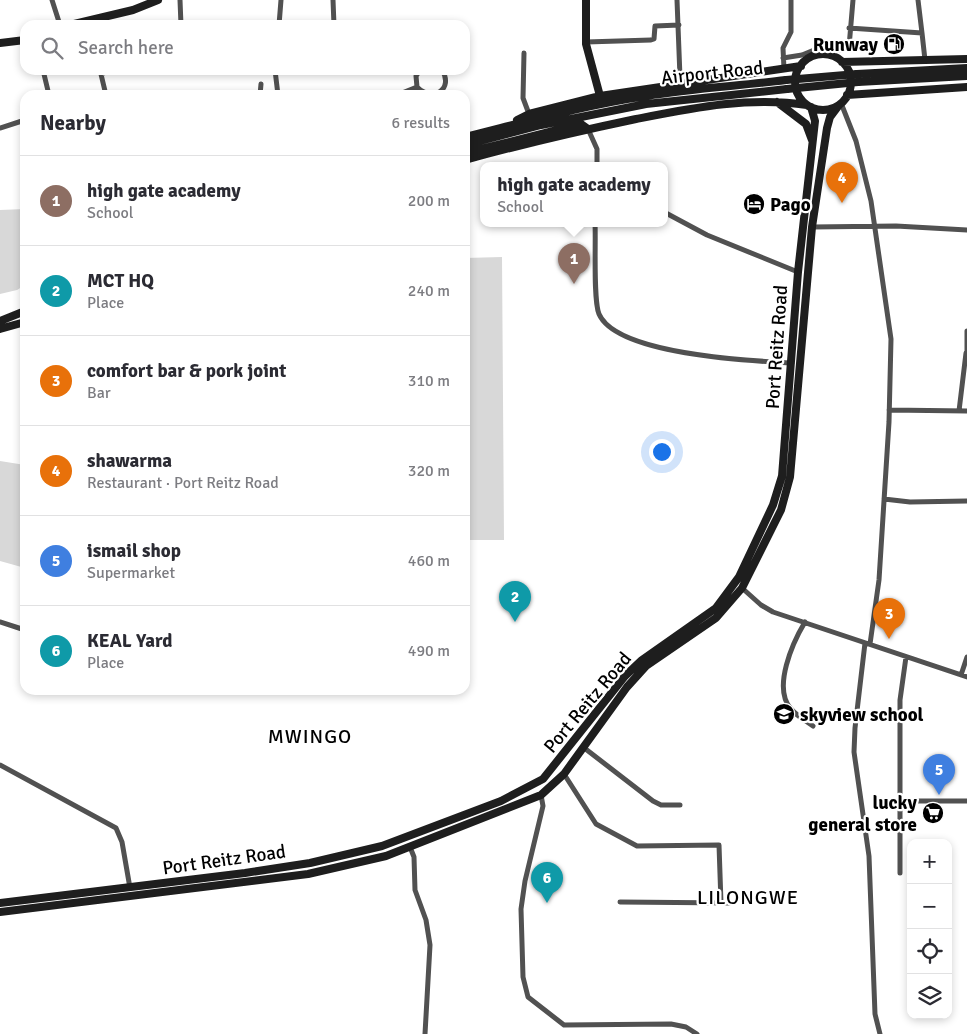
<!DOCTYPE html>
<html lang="en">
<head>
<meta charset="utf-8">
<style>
  body { margin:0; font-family:Signika,sans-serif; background:#f7f7f7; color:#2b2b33 }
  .controls { position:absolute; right:15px; bottom:15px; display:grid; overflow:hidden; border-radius:10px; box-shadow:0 2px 8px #0003 }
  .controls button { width:45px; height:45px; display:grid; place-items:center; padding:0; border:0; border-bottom:1px solid #e1e1e2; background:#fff; color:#2b2b33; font:25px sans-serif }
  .you { position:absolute; left:661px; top:451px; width:18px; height:18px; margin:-12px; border:4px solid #fff; border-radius:50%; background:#1a73e8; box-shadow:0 0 0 8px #1a73e833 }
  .badge { display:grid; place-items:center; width:32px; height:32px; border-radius:50%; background:#000; color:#fff; font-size:16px; font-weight:700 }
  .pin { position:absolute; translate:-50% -41px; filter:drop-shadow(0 1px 2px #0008) }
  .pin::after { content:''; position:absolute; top:26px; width:18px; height:15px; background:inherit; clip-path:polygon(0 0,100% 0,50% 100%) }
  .popup { position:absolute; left:480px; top:162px; width:188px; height:65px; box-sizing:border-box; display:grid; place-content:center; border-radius:10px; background:#fff; filter:drop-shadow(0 1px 4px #0005); font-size:16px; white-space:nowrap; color:#7c7c81 }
  .popup b { font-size:19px; color:#2b2b33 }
  .popup::after { content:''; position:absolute; left:50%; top:100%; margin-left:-10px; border:10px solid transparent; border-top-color:#fff }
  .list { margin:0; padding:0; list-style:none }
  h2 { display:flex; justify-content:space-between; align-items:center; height:65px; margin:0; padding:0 20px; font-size:21px }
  h2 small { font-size:16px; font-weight:400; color:#7c7c81 }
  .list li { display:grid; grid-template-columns:32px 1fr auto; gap:15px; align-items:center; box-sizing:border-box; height:90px; padding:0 20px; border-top:1px solid #e1e1e2 }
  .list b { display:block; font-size:19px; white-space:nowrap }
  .list p { margin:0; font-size:16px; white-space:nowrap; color:#7c7c81 }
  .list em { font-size:16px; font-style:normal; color:#7c7c81 }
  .icon { flex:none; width:28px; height:28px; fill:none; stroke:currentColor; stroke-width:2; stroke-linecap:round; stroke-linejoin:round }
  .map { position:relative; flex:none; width:967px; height:1034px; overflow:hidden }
  .search { position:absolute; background:#fff; box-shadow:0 2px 8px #0003; left:20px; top:20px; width:450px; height:55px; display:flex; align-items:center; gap:12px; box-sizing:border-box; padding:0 18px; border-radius:15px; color:#7c7c81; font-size:19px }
  .panel { position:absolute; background:#fff; box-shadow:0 2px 8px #0003; left:20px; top:90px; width:450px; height:605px; border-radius:15px }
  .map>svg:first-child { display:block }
  .green { fill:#d8d8d8 }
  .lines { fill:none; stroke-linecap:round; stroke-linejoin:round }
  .street { stroke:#515151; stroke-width:5 }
  .secondary { stroke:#1e1e1e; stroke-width:8 }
  .secondary-bridge { stroke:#1e1e1e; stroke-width:8 }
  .labels { text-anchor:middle; stroke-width:4.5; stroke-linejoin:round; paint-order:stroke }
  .poi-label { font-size:19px; font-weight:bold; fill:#000; stroke:#fff; text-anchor:end }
  .street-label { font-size:19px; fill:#000; stroke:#fff }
  .neighbourhood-label { font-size:20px; letter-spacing:1px; fill:#000; stroke:#fff }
</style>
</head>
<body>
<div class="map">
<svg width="967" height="1034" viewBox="0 0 967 1034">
  <rect width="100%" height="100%" fill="#fff"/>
  <path class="green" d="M25,209V285L17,290L0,294V210Z
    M502,257L504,540H465V258Z
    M0,461L25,465V568L0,561Z"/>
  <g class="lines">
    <path class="street" d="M52,0L60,25
      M180,0L181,25
      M333,0L334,25
      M279,25L281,0
      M849,28L922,33L918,0
      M922,33L925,60
      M586,42L651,40L654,39L655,26L679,25
      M524,53L523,98L529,114
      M783,58L802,55L819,48L839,50L849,47L853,0
      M784,69L783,48L791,32V0
      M43,70L49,95
      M100,70L105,91
      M275,70L278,95
      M420,70L416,76L417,87C433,103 454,89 442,70
      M101,74L112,70
      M677,84L680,77L677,0
      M260,95L261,84
      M397,95L417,87
      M841,103L856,141L871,201L891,339L889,422L879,580L870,644
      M0,128L25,120
      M588,129L597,149V165
      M664,212L707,235L798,272
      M595,223C596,241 593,300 599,314C617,355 752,361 792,363
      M812,227L896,226L967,230
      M967,331V353
      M889,410L967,411
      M959,411L966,353
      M884,499L910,502L967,501
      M742,588L761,605L773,612L967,677
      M0,622L25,630
      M805,622C793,642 772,688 791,709C797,716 806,721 813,726
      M865,643L855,728L854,752L869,856L875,1014L880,1034
      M961,675L967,657
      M583,747L653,801L661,805H680
      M0,765L116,828L122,842L130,888
      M564,774L596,824L637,846L719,845L721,903
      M541,795L543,806L525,881L521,909L523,977L528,997L564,1025L671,1024L686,1027L697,1034
      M900,801H967
      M410,847L414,857L415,890L426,920L430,945L425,1034
      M900,873V700L906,657
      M620,902L731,903"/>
    <path class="secondary" d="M586,0V44L600,96
      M70,25L133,10L158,0
      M0,43L25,40
      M795 82a28 28 0 1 1 56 0a28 28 0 1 1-56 0Z
      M842,62L967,59
      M857,74L967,68
      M858,82L967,76
      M847,95L967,87
      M777,102L806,124L812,140
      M517,120L529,114L600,96L801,66
      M465,137C525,122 585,105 646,96C693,88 739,86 786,80
      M465,145L541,125L646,104L787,89
      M465,153L581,124L588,129
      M465,160C522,144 579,131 636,119C692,108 750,96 807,105
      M0,321L25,311
      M0,329L25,322
      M0,903L245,873L310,863L382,846L501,801L543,779L625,676L642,660L716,608L739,577L773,505L782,476L798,272L815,121L811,107
      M0,912L308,874L386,856L541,795L564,774L627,687L646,666L716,618L742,588L781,510L790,477L812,227L827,128L830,117L839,105"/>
    <path class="secondary-bridge" d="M786,80L857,74
      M787,89L858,82"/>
  </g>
  <defs>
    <g id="fuel-disc" transform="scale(1.125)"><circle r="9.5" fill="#000" stroke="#fff"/><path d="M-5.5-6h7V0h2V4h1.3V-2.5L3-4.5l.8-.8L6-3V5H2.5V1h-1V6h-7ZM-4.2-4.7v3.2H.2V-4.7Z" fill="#fff"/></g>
    <g id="hotel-disc" transform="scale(1.125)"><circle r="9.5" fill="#000" stroke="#fff"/><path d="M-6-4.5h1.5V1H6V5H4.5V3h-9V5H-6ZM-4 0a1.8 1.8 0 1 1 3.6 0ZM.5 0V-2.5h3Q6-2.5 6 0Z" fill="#fff"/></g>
    <g id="school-disc" transform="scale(1.125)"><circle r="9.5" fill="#000" stroke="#fff"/><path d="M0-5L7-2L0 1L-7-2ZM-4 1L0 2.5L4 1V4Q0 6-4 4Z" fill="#fff"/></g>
    <g id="supermarket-disc" transform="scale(1.125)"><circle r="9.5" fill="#000" stroke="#fff"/><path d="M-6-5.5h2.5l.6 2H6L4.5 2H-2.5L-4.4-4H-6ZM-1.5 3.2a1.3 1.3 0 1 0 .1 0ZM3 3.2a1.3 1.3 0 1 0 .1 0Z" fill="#fff"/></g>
  </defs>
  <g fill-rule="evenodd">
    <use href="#fuel-disc" x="894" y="44"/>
    <use href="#hotel-disc" x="754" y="204"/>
    <use href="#school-disc" x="784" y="714"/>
    <use href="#supermarket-disc" x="933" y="813"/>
  </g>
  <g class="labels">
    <g class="poi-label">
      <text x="878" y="51">Runway</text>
      <text x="770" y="211" text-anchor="start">Pago</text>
      <text x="800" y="721" text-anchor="start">skyview school</text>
      <text x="917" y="809">lucky<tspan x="917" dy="22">general store</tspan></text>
    </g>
    <g class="street-label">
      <text transform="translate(712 72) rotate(-6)" y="7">Airport Road</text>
      <text transform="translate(776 347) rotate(-86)" y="7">Port Reitz Road</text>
      <text transform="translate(587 702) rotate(-50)" y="7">Port Reitz Road</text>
      <text transform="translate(224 859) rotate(-8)" y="7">Port Reitz Road</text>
    </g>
    <g class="neighbourhood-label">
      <text x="310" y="743">MWINGO</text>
      <text x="748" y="904">LILONGWE</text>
    </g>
  </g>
</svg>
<div class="controls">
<button>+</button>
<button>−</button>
<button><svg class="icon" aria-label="locate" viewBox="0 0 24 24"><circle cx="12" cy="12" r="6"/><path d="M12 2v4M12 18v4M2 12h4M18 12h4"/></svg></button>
<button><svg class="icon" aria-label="layers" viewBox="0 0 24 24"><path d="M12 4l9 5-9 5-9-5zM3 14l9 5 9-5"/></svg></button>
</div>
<div class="you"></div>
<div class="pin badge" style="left:574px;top:284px;background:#8d6e63">1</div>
<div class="popup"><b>high gate academy</b>School</div>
<div class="pin badge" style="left:515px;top:622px;background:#0f9aa8">2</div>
<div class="pin badge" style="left:889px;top:639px;background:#e8710a">3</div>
<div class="pin badge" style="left:842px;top:203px;background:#e8710a">4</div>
<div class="pin badge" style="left:939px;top:795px;background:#3f7fe0">5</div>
<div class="pin badge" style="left:547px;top:903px;background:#0f9aa8">6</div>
<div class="search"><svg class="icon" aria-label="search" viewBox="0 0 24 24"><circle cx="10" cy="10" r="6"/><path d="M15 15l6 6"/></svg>Search here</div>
<section class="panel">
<h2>Nearby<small>6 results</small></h2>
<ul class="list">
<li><span class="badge" style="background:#8d6e63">1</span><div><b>high gate academy</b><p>School</p></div><em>200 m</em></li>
<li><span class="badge" style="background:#0f9aa8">2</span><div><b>MCT HQ</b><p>Place</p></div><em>240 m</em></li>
<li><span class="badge" style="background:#e8710a">3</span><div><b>comfort bar &amp; pork joint</b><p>Bar</p></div><em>310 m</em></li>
<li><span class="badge" style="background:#e8710a">4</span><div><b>shawarma</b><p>Restaurant · Port Reitz Road</p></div><em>320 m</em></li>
<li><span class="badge" style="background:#3f7fe0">5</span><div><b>ismail shop</b><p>Supermarket</p></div><em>460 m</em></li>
<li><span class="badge" style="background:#0f9aa8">6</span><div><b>KEAL Yard</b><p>Place</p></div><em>490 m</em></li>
</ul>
</section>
</div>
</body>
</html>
